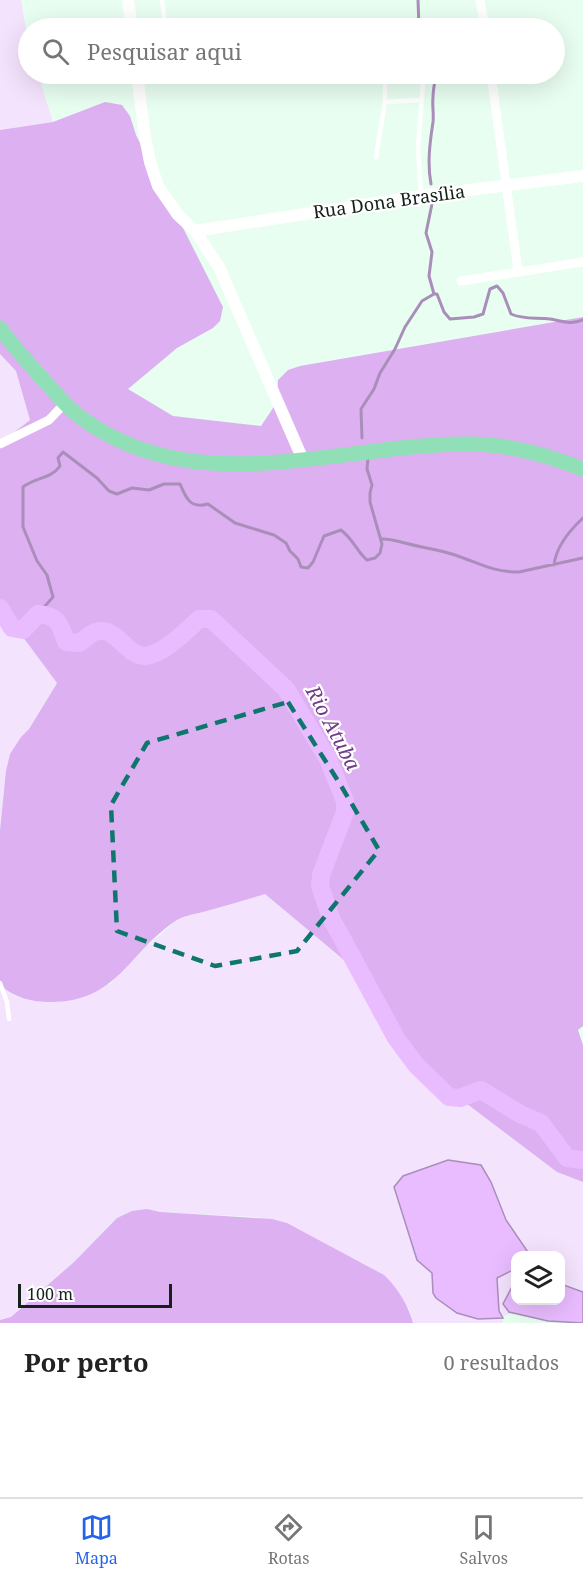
<!DOCTYPE html>
<html lang="pt">
<head>
<meta charset="utf-8">
<style>
  body { margin:0; font-family:"Noto Serif",serif; background:#f6f6f6; color:#222 }
  .controls { position:absolute; right:18px; bottom:18px; display:grid; overflow:hidden; border-radius:12px; box-shadow:0 6px 24px #0002 }
  .controls button { width:54px; height:54px; display:grid; place-items:center; padding:0; border:0; border-bottom:2px solid #e0e0e0; background:#fff; color:#222; font:30px sans-serif }
  .scale { position:absolute; left:18px; bottom:15px; width:154px; box-sizing:border-box; padding-left:6px; border:3px solid #14221a; border-top:0; font-size:16px; line-height:21px; white-space:nowrap; color:#14221a; -webkit-text-stroke:4px #fff; paint-order:stroke }
  .list { margin:0; padding:0; list-style:none }
  h2 { display:flex; justify-content:space-between; align-items:center; height:78px; margin:0; padding:0 24px; font-size:26px }
  h2 small { font-size:20px; font-weight:400; color:#767676 }
  .icon { flex:none; width:33px; height:33px; fill:none; stroke:currentColor; stroke-width:2; stroke-linecap:round; stroke-linejoin:round }
  .map { position:relative; flex:none; width:583px; height:1323px; overflow:hidden }
  .search { position:absolute; background:#fff; box-shadow:0 6px 24px #0002; left:18px; right:18px; top:18px; height:66px; display:flex; align-items:center; gap:15px; box-sizing:border-box; padding:0 21px; border-radius:33px; color:#767676; font-size:22px }
  .sheet { height:174px; background:#fff }
  nav { display:flex; justify-content:space-around; align-items:center; box-sizing:border-box; height:84px; border-top:2px solid #e0e0e0; background:#fff; font-size:16px; color:#767676 }
  nav a { display:grid; justify-items:center; gap:3px }
  nav .on { color:#2563eb }
  .map>svg:first-child { display:block }
  .green { fill:#f4e3fd; fill-rule:evenodd }
  .forest { fill:#ddb0f2 }
  .water { fill:#e9bcff; stroke:#a98eba; stroke-width:1.5 }
  .lines { fill:none; stroke-linecap:round; stroke-linejoin:round }
  .stream { stroke:#a98eba; stroke-width:3 }
  .river { stroke:#e9bcff; stroke-width:18 }
  .service { stroke:#fff; stroke-width:4.5 }
  .minor { stroke:#fff; stroke-width:9 }
  .tertiary { stroke:#fff; stroke-width:12 }
  .trunk { stroke:#90dfb7; stroke-width:15 }
  .marked { fill:none; stroke:#0f766e; stroke-width:4.5; stroke-dasharray:12 8; stroke-linejoin:round }
  .labels { text-anchor:middle; stroke-width:4.5; stroke-linejoin:round; paint-order:stroke }
  .street-label { font-size:18px; fill:#14221a; stroke:#fff }
  .water-label { font-size:20px; font-style:italic; fill:#723c89; stroke:#fff }
</style>
</head>
<body>
<div class="map">
<svg width="583" height="1323" viewBox="0 0 583 1323">
  <rect width="100%" height="100%" fill="#e8fef1"/>
  <path class="green" d="M0,0H21L28,41V74H38L53,122L0,130Z
    M0,354L16,371L30,420L0,443Z
    M0,606L57,682L29,729L21,737L4,789L0,830Z
    M265,894L344,960L390,1037L409,1060L557,1172L583,1182V1322C563,1319 520,1305 503,1317L502,1323H413L409,1309L366,1265L331,1248L256,1217L160,1212L147,1209L117,1218L74,1262L11,1317L0,1320V985L11,994L23,999L42,1002L110,984L145,948L178,919ZM516,1256H560V1300H516Z"/>
  <path class="forest" d="M105,102L122,105L130,116L136,135L223,307L220,321L213,328L177,348L128,389L173,416L261,426L277,402L278,380L288,370L300,366L583,317V1026L578,1030L583,1045V1182L557,1172L409,1060L390,1037L344,960L265,894C245,900 224,906 203,912C195,914 184,916 177,920C129,951 118,1002 51,1002C31,1002 15,998 0,985V830L6,771L10,754L21,737L29,729L57,683L0,606V443L30,420L16,371L0,354V130L53,122Z
    M147,1209L160,1212L272,1219L287,1223L384,1275C398,1288 408,1305 413,1323H0V1320L11,1317L74,1262L117,1218L132,1211Z"/>
  <path class="water" d="M448,1160L481,1165L491,1182L506,1220L530,1255L516,1256L515,1269L497,1278L499,1311L503,1318L478,1319L457,1313L436,1298L433,1293L432,1273L417,1260L394,1187L403,1176Z
    M515,1281L516,1300H560L561,1284L583,1292V1323L548,1321L509,1312L503,1304Z"/>
  <g class="lines">
    <path class="stream" d="M418,0L419,28
      M431,184C427,163 430,142 433,122C434,114 432,105 433,97C433,89 435,82 436,74
      M433,199L426,233L432,252L429,276L434,294H437L444,312L450,319L474,317L483,314L490,289L497,286L503,293L511,314C524,320 537,317 550,319C562,321 570,325 583,320
      M362,438L361,409L374,389L380,373L395,349L405,327L422,301L434,294
      M381,539C393,538 398,542 409,544C424,548 440,550 455,555C479,563 492,572 519,572L583,558
      M554,565C556,547 570,530 583,518
      M38,614L53,597L47,575L37,561L23,527V487C36,477 51,479 60,466L58,458L63,452L97,478L109,491L117,494L132,488L149,490L164,484H180C186,498 190,509 208,504L235,523L274,535L286,543L290,551L298,559L301,567L308,568L313,562L324,536L341,530C354,540 357,552 367,560L375,558L380,553L382,544L370,502V493L372,485L367,469L368,458"/>
    <path class="river" d="M0,608L12,628L23,630L38,614C59,616 60,624 66,642L79,643C84,640 90,634 95,632C117,625 125,656 145,656C163,655 186,631 199,619H211L286,689L328,759L345,801V812L321,875L320,886L331,918L396,1038L416,1065L449,1097L460,1098L481,1090L520,1114L541,1123L567,1158L583,1160"/>
    <path class="service" d="M162,0L165,23
      M385,102L422,100
      M376,157L385,102V74
      M421,194L418,148L423,82
      M0,983L7,1002L9,1019"/>
    <path class="minor" d="M480,0L485,28
      M491,74L518,271
      M461,281L583,262
      M0,444L49,420L65,403"/>
    <path class="tertiary" d="M128,0L132,28
      M137,74L145,137L150,162L158,186L178,215L195,231L219,267L303,460
      M195,231L421,196L583,176"/>
    <path class="trunk" d="M0,328C15,349 33,368 50,387C59,397 68,408 79,416C193,503 335,445 464,444C505,443 545,454 583,469"/>
  </g>
  <path class="marked" d="M288,702L340,784L379,850L297,951L215,966L117,931L111,805L147,743Z"/>
  <g class="labels">
    <g class="street-label">
      <text transform="translate(389 202) rotate(-8)" y="6">Rua Dona Brasília</text>
    </g>
    <g class="water-label">
      <text transform="translate(333 728) rotate(62)" y="7">Rio Atuba</text>
    </g>
  </g>
</svg>
<div class="controls">
<button><svg class="icon" aria-label="layers" viewBox="0 0 24 24"><path d="M12 4l9 5-9 5-9-5zM3 14l9 5 9-5"/></svg></button>
</div>
<div class="scale">100 m</div>
<div class="search"><svg class="icon" aria-label="search" viewBox="0 0 24 24"><circle cx="10" cy="10" r="6"/><path d="M15 15l6 6"/></svg>Pesquisar aqui</div>
</div>
<section class="sheet">
<h2>Por perto<small>0 resultados</small></h2>
<ul class="list">
</ul>
</section>
<nav>
<a class="on"><svg class="icon" aria-label="map" viewBox="0 0 24 24"><path d="M3 6l6-2 6 2 6-2v14l-6 2-6-2-6 2zM9 4v14M15 6v14"/></svg>Mapa</a>
<a><svg class="icon" aria-label="directions" viewBox="0 0 24 24"><path d="M12 3l9 9-9 9-9-9zM9 14v-3h6M13 9l2 2-2 2"/></svg>Rotas</a>
<a><svg class="icon" aria-label="saved" viewBox="0 0 24 24"><path d="M7 4h10v16l-5-4-5 4z"/></svg>Salvos</a>
</nav>
</body>
</html>
